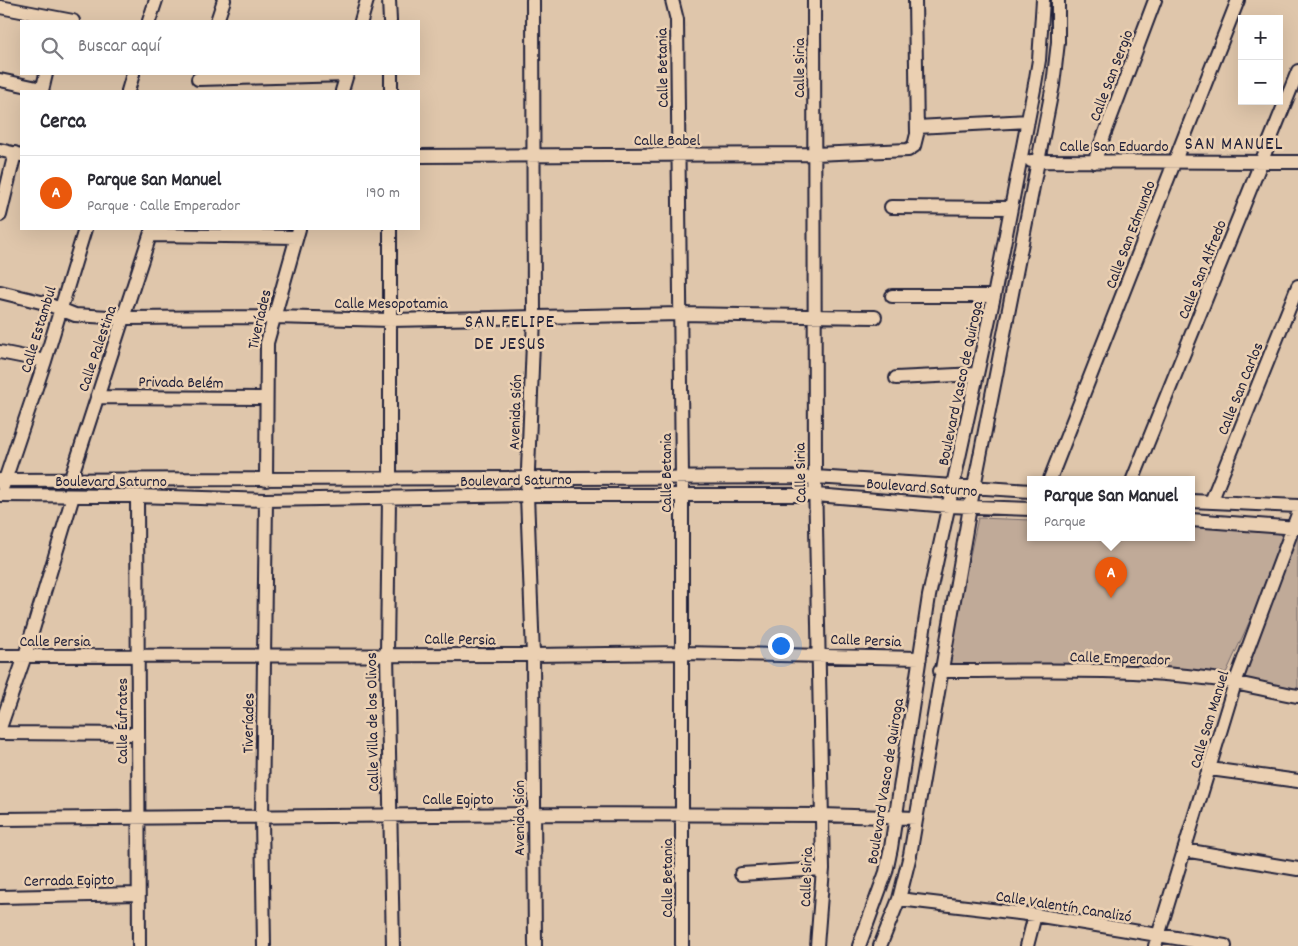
<!DOCTYPE html>
<html lang="es">
<head>
<meta charset="utf-8">
<style>
  body { margin:0; font-family:Dekko,sans-serif; background:#f2f2f3; color:#2b2b33 }
  .controls { position:absolute; right:15px; top:15px; display:grid; overflow:hidden; border-radius:0px; box-shadow:0 5px 20px #0002 }
  .controls button { width:45px; height:45px; display:grid; place-items:center; padding:0; border:0; border-bottom:1px solid #e1e1e2; background:#fff; color:#2b2b33; font:25px sans-serif }
  .you { position:absolute; left:780px; top:645px; width:18px; height:18px; margin:-12px; border:4px solid #fff; border-radius:50%; background:#1a73e8; box-shadow:0 0 0 8px #1a73e833 }
  .badge { display:grid; place-items:center; width:32px; height:32px; border-radius:50%; background:#ea580c; color:#fff; font-size:16px; font-weight:700 }
  .pin { position:absolute; translate:-50% -41px; filter:drop-shadow(0 1px 2px #0008) }
  .pin::after { content:''; position:absolute; top:26px; width:18px; height:15px; background:inherit; clip-path:polygon(0 0,100% 0,50% 100%) }
  .popup { position:absolute; left:1027px; top:476px; width:168px; height:65px; box-sizing:border-box; display:grid; place-content:center; border-radius:0px; background:#fff; filter:drop-shadow(0 1px 4px #0005); font-size:16px; white-space:nowrap; color:#7c7c81 }
  .popup b { font-size:19px; color:#2b2b33 }
  .popup::after { content:''; position:absolute; left:50%; top:100%; margin-left:-10px; border:10px solid transparent; border-top-color:#fff }
  .list { margin:0; padding:0; list-style:none }
  h2 { display:flex; justify-content:space-between; align-items:center; height:65px; margin:0; padding:0 20px; font-size:21px }
  h2 small { font-size:16px; font-weight:400; color:#7c7c81 }
  .list li { display:grid; grid-template-columns:32px 1fr auto; gap:15px; align-items:center; box-sizing:border-box; height:75px; padding:0 20px; border-top:1px solid #e1e1e2 }
  .list b { display:block; font-size:19px; white-space:nowrap }
  .list p { margin:0; font-size:16px; white-space:nowrap; color:#7c7c81 }
  .list em { font-size:16px; font-style:normal; color:#7c7c81 }
  .icon { flex:none; width:28px; height:28px; fill:none; stroke:currentColor; stroke-width:2; stroke-linecap:round; stroke-linejoin:round }
  .map { position:relative; flex:none; width:1298px; height:946px; overflow:hidden }
  .search { position:absolute; background:#fff; box-shadow:0 5px 20px #0002; left:20px; top:20px; width:400px; height:55px; display:flex; align-items:center; gap:12px; box-sizing:border-box; padding:0 18px; border-radius:0px; color:#7c7c81; font-size:19px }
  .panel { position:absolute; background:#fff; box-shadow:0 5px 20px #0002; left:20px; top:90px; width:400px; height:140px; border-radius:0px }
  .map>svg:first-child { display:block }
  .green { fill:#c0aa98; stroke:#71666a }
  .lines { fill:none; stroke-linecap:round; stroke-linejoin:round }
  .minor-casing { stroke:#22223b; stroke-width:16 }
  .minor { stroke:#ebd0b2; stroke-width:12 }
  .labels { text-anchor:middle; stroke-width:5; stroke-linejoin:round; paint-order:stroke }
  .street-label { font-size:16px; fill:#22223b; stroke:#ebd0b2 }
  .quarter-label { font-size:19px; letter-spacing:1px; fill:#22223b; stroke:#ebd0b2 }
</style>
</head>
<body>
<div class="map">
<svg width="1298" height="946" viewBox="0 0 1298 946">
  <rect width="100%" height="100%" fill="#dfc6ab"/>
  <filter id="ink" filterUnits="userSpaceOnUse"><feTurbulence type="fractalNoise" baseFrequency=".02" numOctaves="2"/><feDisplacementMap in="SourceGraphic" scale="10" xChannelSelector="R" yChannelSelector="G"/><feConvolveMatrix kernelMatrix="1 2 1 2 8 2 1 2 1" color-interpolation-filters="sRGB"/></filter>
  <g filter="url(#ink)">
    <path class="green" d="M978,518L1031,520V537H1191V525L1298,528V695L1235,683L1288,537L1226,673L946,667Z"/>
    <g class="lines">
      <g class="minor-casing">
        <path id="minor" d="M389,0L390,21
          M533,0L534,317L527,495L533,655L535,946
          M672,0L677,20L682,476V946
          M814,0L815,477L823,869L817,946
          M0,7L73,21
          M149,21L156,0
          M217,21L224,0
          M361,21L367,0
          M198,79L347,75
          M0,80L42,89
          M42,91L46,74
          M128,91L133,74
          M342,91L347,74
          M391,91V74
          M917,127L1028,121
          M0,150L21,155
          M419,156L815,154L908,150L914,146L917,134L915,0
          M1031,161L1298,162
          M1094,162L1155,0
          M891,207L1011,208
          M0,215L15,153
          M150,235L296,237
          M0,292L45,303L75,315L125,318L274,317L390,320L680,314L875,317
          M892,296H994
          M0,352L45,361
          M896,378L977,374
          M97,397L265,398
          M71,478L152,229
          M390,479V229
          M1050,479L1238,0
          M1133,479L1298,71
          M0,480L815,477L1031,491
          M266,480L267,343L299,229
          M3,486L45,361L85,229
          M0,495L137,496L266,500L527,495H816L949,506L1031,509
          M137,496L139,946
          M389,498L387,654L393,946
          M1191,501L1298,506
          M1211,502L1298,286
          M1191,520L1298,528
          M0,656L533,655L683,653L920,658
          M940,671C1030,671 1123,667 1213,679C1241,683 1269,691 1298,696
          M0,728L25,656L73,496
          M0,733L137,734
          M1210,769L1298,781
          M0,819L535,814L822,815L916,818
          M1184,850L1298,869
          M741,874L823,869
          M0,897L138,894
          M899,899L1035,915L1225,946
          M264,946L262,818L266,500
          M859,946L886,872L891,848L929,596L994,296L1035,84L1039,60L1043,0
          M880,946L899,899L910,855L970,507L1053,85L1058,42V0
          M1027,946L1035,915
          M1155,946L1235,683L1298,514"/>
      </g>
      <use href="#minor" class="minor"/>
    </g>
  </g>
  <g class="labels">
    <g class="street-label">
      <text transform="translate(661 68) rotate(-91)" y="6">Calle Betania</text>
      <text transform="translate(798 68) rotate(-90)" y="6">Calle Siria</text>
      <text transform="translate(1110 75) rotate(-69)" y="6">Calle San Sergio</text>
      <text x="667" y="145">Calle Babel</text>
      <text x="1114" y="151">Calle San Eduardo</text>
      <text transform="translate(1129 234) rotate(-69)" y="6">Calle San Edmundo</text>
      <text transform="translate(1201 269) rotate(-68)" y="6">Calle San Alfredo</text>
      <text x="391" y="308">Calle Mesopotamia</text>
      <text transform="translate(258 319) rotate(-77)" y="6">Tiveríades</text>
      <text transform="translate(37 329) rotate(-73)" y="6">Calle Estambul</text>
      <text transform="translate(96 348) rotate(-71)" y="6">Calle Palestina</text>
      <text transform="translate(181 381) rotate(1)" y="6">Privada Belém</text>
      <text transform="translate(959 383) rotate(-78)" y="6">Boulevard Vasco de Quiroga</text>
      <text transform="translate(1239 388) rotate(-68)" y="6">Calle San Carlos</text>
      <text transform="translate(514 412) rotate(-88)" y="6">Avenida Sión</text>
      <text transform="translate(665 473) rotate(-90)" y="6">Calle Betania</text>
      <text transform="translate(799 473) rotate(-91)" y="6">Calle Siria</text>
      <text transform="translate(516 479) rotate(-1)" y="6">Boulevard Saturno</text>
      <text x="111" y="486">Boulevard Saturno</text>
      <text transform="translate(922 486) rotate(4)" y="6">Boulevard Saturno</text>
      <text transform="translate(460 638) rotate(1)" y="6">Calle Persia</text>
      <text transform="translate(866 639) rotate(2)" y="6">Calle Persia</text>
      <text x="55" y="646">Calle Persia</text>
      <text transform="translate(1120 657) rotate(2)" y="6">Calle Emperador</text>
      <text transform="translate(1208 719) rotate(-73)" y="6">Calle San Manuel</text>
      <text transform="translate(121 721) rotate(-90)" y="6">Calle Éufrates</text>
      <text transform="translate(371 722) rotate(-91)" y="6">Calle Villa de los Olivos</text>
      <text transform="translate(247 723) rotate(-89)" y="6">Tiveríades</text>
      <text transform="translate(884 781) rotate(-81)" y="6">Boulevard Vasco de Quiroga</text>
      <text x="458" y="804">Calle Egipto</text>
      <text transform="translate(518 818) rotate(-90)" y="6">Avenida Sión</text>
      <text transform="translate(805 877) rotate(-88)" y="6">Calle Siria</text>
      <text transform="translate(666 878) rotate(-90)" y="6">Calle Betania</text>
      <text transform="translate(69 879) rotate(-1)" y="6">Cerrada Egipto</text>
      <text transform="translate(1064 905) rotate(9)" y="6">Calle Valentín Canalizó</text>
    </g>
    <g class="quarter-label">
      <text x="1234" y="149">SAN MANUEL</text>
      <text x="510" y="327">SAN FELIPE<tspan x="510" dy="22">DE JESUS</tspan></text>
    </g>
  </g>
</svg>
<div class="controls">
<button>+</button>
<button>−</button>
</div>
<div class="you"></div>
<div class="pin badge" style="left:1111px;top:598px">A</div>
<div class="popup"><b>Parque San Manuel</b>Parque</div>
<div class="search"><svg class="icon" aria-label="search" viewBox="0 0 24 24"><circle cx="10" cy="10" r="6"/><path d="M15 15l6 6"/></svg>Buscar aquí</div>
<section class="panel">
<h2>Cerca<small></small></h2>
<ul class="list">
<li><span class="badge">A</span><div><b>Parque San Manuel</b><p>Parque · Calle Emperador</p></div><em>190 m</em></li>
</ul>
</section>
</div>
</body>
</html>
